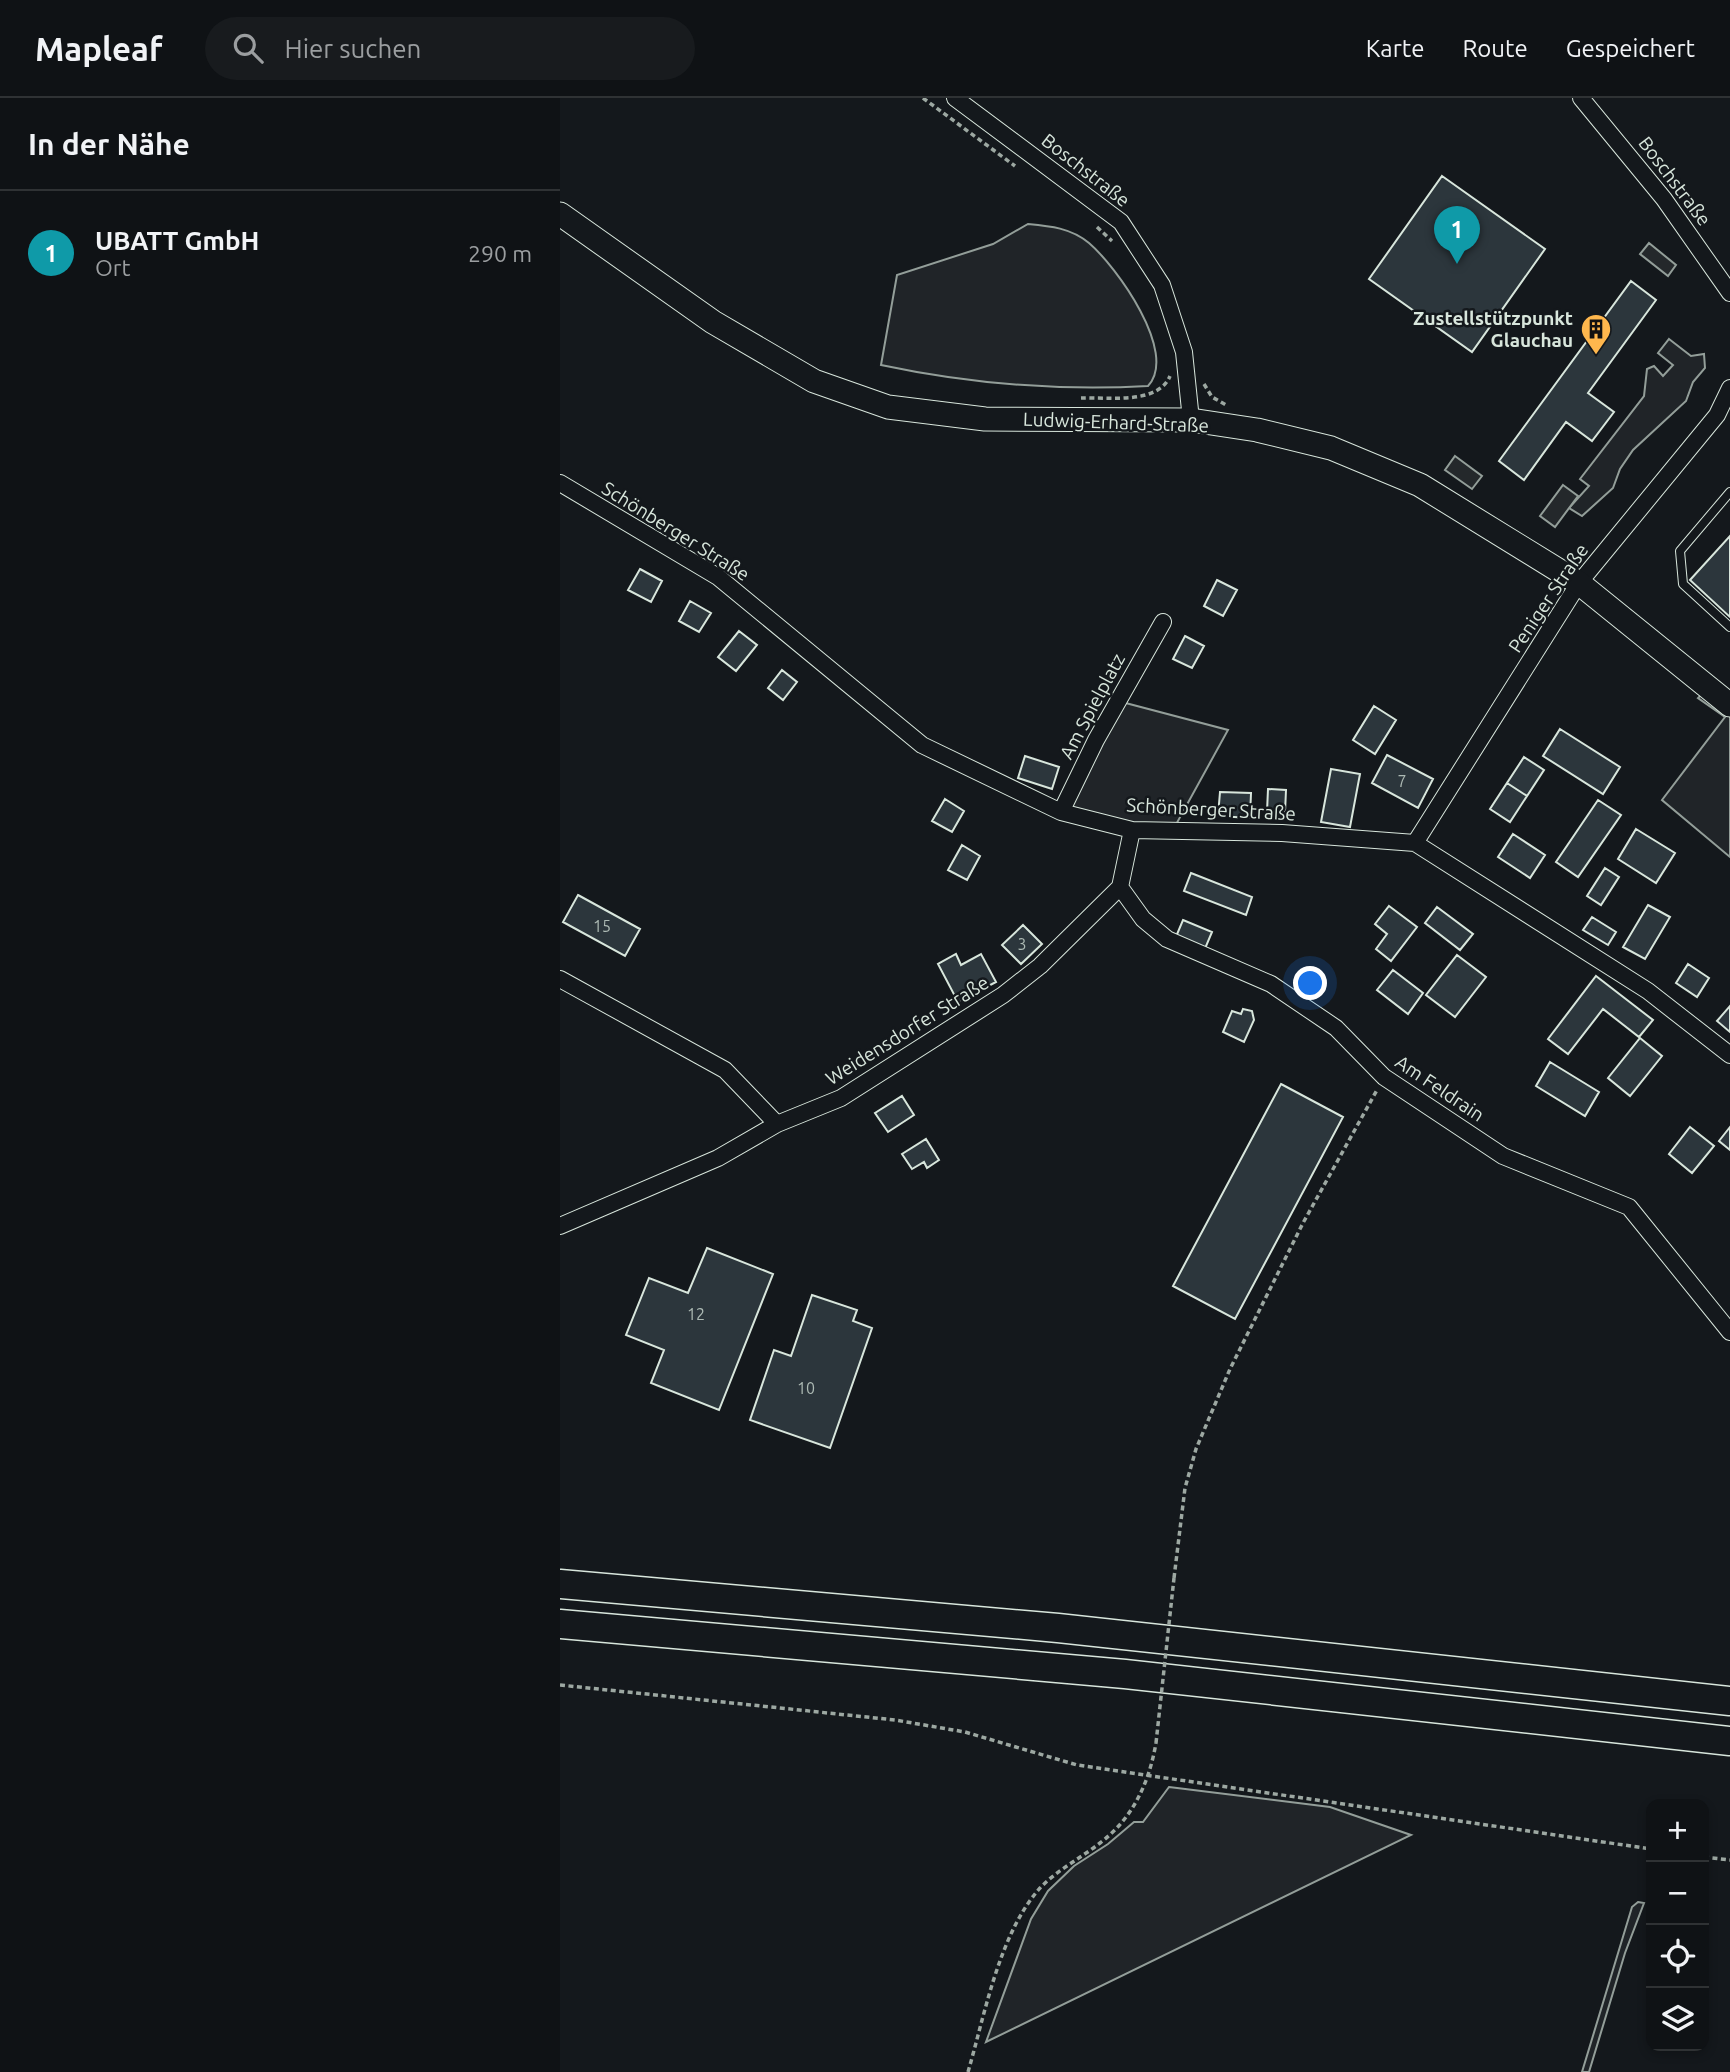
<!DOCTYPE html>
<html lang="de">
<head>
<meta charset="utf-8">
<style>
  body { margin:0; font-family:Ubuntu,sans-serif; background:#181b1e; color:#f1f3f6 }
  .controls { position:absolute; right:21px; bottom:21px; display:grid; overflow:hidden; border-radius:14px; box-shadow:0 4px 10px #0003 }
  .controls button { width:63px; height:63px; display:grid; place-items:center; padding:0; border:0; border-bottom:2px solid #2f3234; background:#0f1215; color:#f1f3f6; font:35px sans-serif }
  .you { position:absolute; left:751px; top:886px; width:24px; height:24px; margin:-18px; border:5px solid #fff; border-radius:50%; background:#1a73e8; box-shadow:0 0 0 10px #1a73e833 }
  .badge { display:grid; place-items:center; width:46px; height:46px; border-radius:50%; background:#ffb74d; color:#fff; font-size:23px; font-weight:700 }
  .pin { position:absolute; translate:-50% -58px; filter:drop-shadow(0 2px 4px #0008) }
  .pin::after { content:''; position:absolute; top:37px; width:24px; height:21px; background:inherit; clip-path:polygon(0 0,100% 0,50% 100%) }
  .list { margin:0; padding:0; list-style:none }
  h2 { display:flex; justify-content:space-between; align-items:center; height:91px; margin:0; padding:0 28px; font-size:30px }
  h2 small { font-size:23px; font-weight:400; color:#9b9ea0 }
  .list li { display:grid; grid-template-columns:46px 1fr auto; gap:21px; align-items:center; box-sizing:border-box; height:126px; padding:0 28px; border-top:2px solid #2f3234 }
  .list b { display:block; font-size:26px; white-space:nowrap }
  .list p { margin:0; font-size:23px; white-space:nowrap; color:#9b9ea0 }
  .list em { font-size:23px; font-style:normal; color:#9b9ea0 }
  .icon { flex:none; width:38px; height:38px; fill:none; stroke:currentColor; stroke-width:2; stroke-linecap:round; stroke-linejoin:round }
  .map { position:relative; flex:none; width:1170px; height:1974px; overflow:hidden }
  header { display:flex; align-items:center; gap:42px; box-sizing:border-box; height:98px; padding:0 35px; background:#0f1215; border-bottom:2px solid #2f3234 }
  header strong { font-size:33px }
  nav { display:flex; gap:38px; margin-inline-start:auto; font-size:24px }
  .search { width:490px; height:63px; background:#181b1e; display:flex; align-items:center; gap:18px; box-sizing:border-box; padding:0 24px; border-radius:38px; color:#9b9ea0; font-size:26px }
  main { display:flex }
  aside { flex:1; background:#0f1215 }
  .map>svg:first-child { display:block }
  .green { fill:#202428; stroke:#939e99; stroke-width:2 }
  .parking { fill:#24282b; stroke:#939e99; stroke-width:2 }
  .building { fill:#2c363c; stroke:#d8e6dc; stroke-width:2 }
  .lines { fill:none; stroke-linecap:round; stroke-linejoin:round }
  .lane-casing { stroke:#d8e6dc; stroke-width:10 }
  .street-casing { stroke:#d8e6dc; stroke-width:18 }
  .secondary-casing { stroke:#d8e6dc; stroke-width:25 }
  .highway-casing { stroke:#d8e6dc; stroke-width:31 }
  .path { stroke:#9da8a2; stroke-width:3.5; stroke-dasharray:5 3.5; stroke-linecap:butt }
  .lane { stroke:#14181c; stroke-width:8 }
  .street { stroke:#14181c; stroke-width:16 }
  .secondary { stroke:#14181c; stroke-width:23 }
  .highway { stroke:#14181c; stroke-width:28 }
  .path-bridge { stroke:#9da8a2; stroke-width:3.5; stroke-dasharray:5 3.5; stroke-linecap:butt }
  .labels { text-anchor:middle; stroke-width:5; stroke-linejoin:round; paint-order:stroke }
  .number-label { font-size:16px; fill:#adbab4 }
  .street-label { font-size:19px; fill:#d8e6dc; stroke:#14181c }
  .poi-label { font-size:19px; font-weight:bold; fill:#d8e6dc; stroke:#14181c; text-anchor:end }
</style>
</head>
<body>
<header>
<strong>Mapleaf</strong>
<div class="search"><svg class="icon" aria-label="search" viewBox="0 0 24 24"><circle cx="10" cy="10" r="6"/><path d="M15 15l6 6"/></svg>Hier suchen</div>
<nav><a>Karte</a><a>Route</a><a>Gespeichert</a></nav>
</header>
<main>
<aside>
<h2>In der Nähe<small></small></h2>
<ul class="list">
<li><span class="badge" style="background:#0f9aa8">1</span><div><b>UBATT GmbH</b><p>Ort</p></div><em>290 m</em></li>
</ul>
</aside>
<div class="map">
<svg width="1170" height="1974" viewBox="0 0 1170 1974">
  <rect width="100%" height="100%" fill="#14181c"/>
  <path class="green" d="M468,126C490,128 511,130 529,145C556,168 619,255 588,288C498,293 410,286 321,267L337,177L433,146Z
    M1109,241L1131,258L1144,256L1145,270L1133,284L1126,303L1073,352L1060,371L1053,390L1022,418L1009,410L1029,388L1020,381L1084,298L1087,271L1094,268L1103,278L1113,267L1098,255Z
    M1143,595L1170,617V759L1102,702L1165,619L1138,600Z
    M558,603L668,632L613,732L501,714Z
    M609,1689L770,1709L851,1737L426,1944L471,1821L488,1793L514,1768L548,1746L574,1724H583Z
    M1078,1804L1084,1805L1065,1855L1029,1974H1022L1072,1809Z"/>
  <path class="parking" d="M1089,145L1116,167L1108,178L1080,156Z
    M895,358L922,378L912,391L885,372Z
    M1003,387L1018,398L995,429L980,418Z"/>
  <path class="building" d="M882,78L985,151L912,254L809,181Z
    M1071,183L1096,202L1028,295L1054,314L1032,343L1006,324L964,382L939,363Z
    M1170,438V519L1130,482Z
    M80,471L102,483L91,504L68,492Z
    M657,482L677,492L663,518L644,508Z
    M130,503L151,515L139,534L119,523Z
    M179,533L197,547L176,573L158,559Z
    M625,538L644,548L632,570L613,561Z
    M222,572L237,584L223,602L208,590Z
    M814,608L836,622L815,656L793,642Z
    M1000,631L1060,669L1043,696L983,658Z
    M827,657L873,681L858,710L812,685Z
    M465,658L499,669L492,691L458,680Z
    M964,659L984,672L967,698L947,685Z
    M771,671L800,676L790,729L761,724Z
    M947,685L967,698L950,724L930,711Z
    M708,691L726,692L725,715L707,714Z
    M660,694L691,695L690,720L658,718Z
    M385,701L404,713L392,734L372,723Z
    M1038,702L1061,717L1018,779L996,764Z
    M1076,731L1115,755L1096,785L1058,761Z
    M953,736L985,757L970,780L938,759Z
    M402,747L420,758L407,782L388,772Z
    M1045,770L1059,779L1041,807L1027,798Z
    M631,775L692,799L686,817L624,793Z
    M18,797L80,831L65,858L3,824Z
    M1088,807L1110,819L1085,861L1063,849Z
    M829,808L857,829L831,863L816,851L827,836L815,826Z
    M877,809L913,836L900,852L865,825Z
    M1032,819L1056,834L1048,847L1023,832Z
    M623,822L652,834L644,853L615,841Z
    M463,827L482,846L461,866L442,847Z
    M396,856L401,867L421,856L436,884L398,904L378,866Z
    M897,857L926,879L895,919L866,897Z
    M1128,866L1149,880L1137,899L1116,885Z
    M833,872L863,895L848,916L817,892Z
    M1036,878L1093,922L1079,939L1043,911L1008,956L988,941Z
    M1170,908V934L1157,923Z
    M683,911L692,913L694,922L684,944L663,934L672,913L681,916Z
    M1080,940L1102,958L1070,998L1048,980Z
    M990,964L1039,994L1025,1018L976,988Z
    M721,986L783,1019L675,1221L613,1188Z
    M342,998L354,1017L328,1034L315,1015Z
    M1130,1029L1154,1048L1132,1075L1109,1056Z
    M1170,1029V1052L1159,1043Z
    M366,1041L379,1062L367,1070L364,1064L352,1071L342,1056Z
    M147,1150L213,1176L159,1312L91,1285L104,1252L66,1237L89,1180L128,1195Z
    M252,1197L297,1212L293,1223L312,1230L270,1350L190,1322L214,1252L231,1258Z"/>
  <g class="lines">
    <g class="lane-casing">
      <path id="lane" d="M1170,394L1120,453L1123,486L1170,529"/>
    </g>
    <g class="street-casing">
      <path id="street" d="M395,0L561,124L602,187L624,254L631,322
        M1021,0L1104,101L1170,195
        M0,385L158,479L362,647L501,714L572,732L722,735L855,745L1088,893L1170,957
        M501,714L536,642L603,524
        M855,745L1019,485L1157,317L1170,290
        M560,789L583,821L607,841L711,886L776,930L824,979L943,1058L1069,1109L1170,1234
        M0,881L165,972L217,1026
        M0,1128L158,1060L217,1026L281,1000L443,897L480,868L560,789L572,732"/>
    </g>
    <g class="secondary-casing">
      <path id="secondary" d="M0,116L153,224L254,283L328,309L425,321L631,322L697,332L771,350L860,387L1019,485L1170,607"/>
    </g>
    <g class="highway-casing">
      <path id="highway" d="M0,1486L498,1530L1170,1603
        M0,1526L565,1576L1170,1643"/>
    </g>
    <path class="path" d="M363,0L455,68
      M537,129L552,143
      M644,286L652,299L666,307
      M521,300C548,299 598,307 610,278
      M614,1480L625,1390L636,1351L670,1271L743,1125L817,992
      M0,1587L335,1622L405,1634L517,1667L1091,1751
      M1144,1759L1170,1762
      M408,1974C425,1916 439,1836 480,1790C497,1772 521,1760 540,1745C573,1720 589,1685 596,1645"/>
    <use href="#lane" class="lane"/>
    <use href="#street" class="street"/>
    <use href="#secondary" class="secondary"/>
    <use href="#highway" class="highway"/>
    <path class="path-bridge" d="M596,1645L614,1480"/>
  </g>
  <defs>
    <g id="building-pin" transform="scale(1.575)"><path d="M0 17L-7.5 6A9.5 9.5 0 1 1 7.5 6Z" fill="#ffb74d" stroke="#14181c"/><path d="M-4-6H4V6H1V3H-1V6H-4ZM-2.5-4.3h1.7v1.8h-1.7ZM.8-4.3h1.7v1.8H.8ZM-2.5-1h1.7V.8h-1.7ZM.8-1h1.7V.8H.8Z" fill="#111"/></g>
  </defs>
  <g fill-rule="evenodd">
    <use href="#building-pin" x="1036" y="231"/>
  </g>
  <g class="labels">
    <g class="number-label">
      <text x="842" y="689">7</text>
      <text x="42" y="834">15</text>
      <text x="462" y="852">3</text>
      <text x="136" y="1222">12</text>
      <text x="246" y="1296">10</text>
    </g>
    <g class="street-label">
      <text transform="translate(526 72) rotate(38)" y="7">Boschstraße</text>
      <text transform="translate(1115 83) rotate(53)" y="7">Boschstraße</text>
      <text transform="translate(556 324) rotate(2)" y="7">Ludwig-Erhard-Straße</text>
      <text transform="translate(116 433) rotate(32)" y="7">Schönberger Straße</text>
      <text transform="translate(988 500) rotate(-56)" y="7">Peniger Straße</text>
      <text transform="translate(532 608) rotate(-62)" y="7">Am Spielplatz</text>
      <text transform="translate(651 711) rotate(3)" y="7">Schönberger Straße</text>
      <text transform="translate(347 932) rotate(-32)" y="7">Weidensdorfer Straße</text>
      <text transform="translate(880 990) rotate(34)" y="7">Am Feldrain</text>
    </g>
    <g class="poi-label">
      <text x="1013" y="227">Zustellstützpunkt<tspan x="1013" dy="22">Glauchau</tspan></text>
    </g>
  </g>
</svg>
<div class="controls">
<button>+</button>
<button>−</button>
<button><svg class="icon" aria-label="locate" viewBox="0 0 24 24"><circle cx="12" cy="12" r="6"/><path d="M12 2v4M12 18v4M2 12h4M18 12h4"/></svg></button>
<button><svg class="icon" aria-label="layers" viewBox="0 0 24 24"><path d="M12 4l9 5-9 5-9-5zM3 14l9 5 9-5"/></svg></button>
</div>
<div class="you"></div>
<div class="pin badge" style="left:897px;top:166px;background:#0f9aa8">1</div>
</div>
</main>
</body>
</html>
